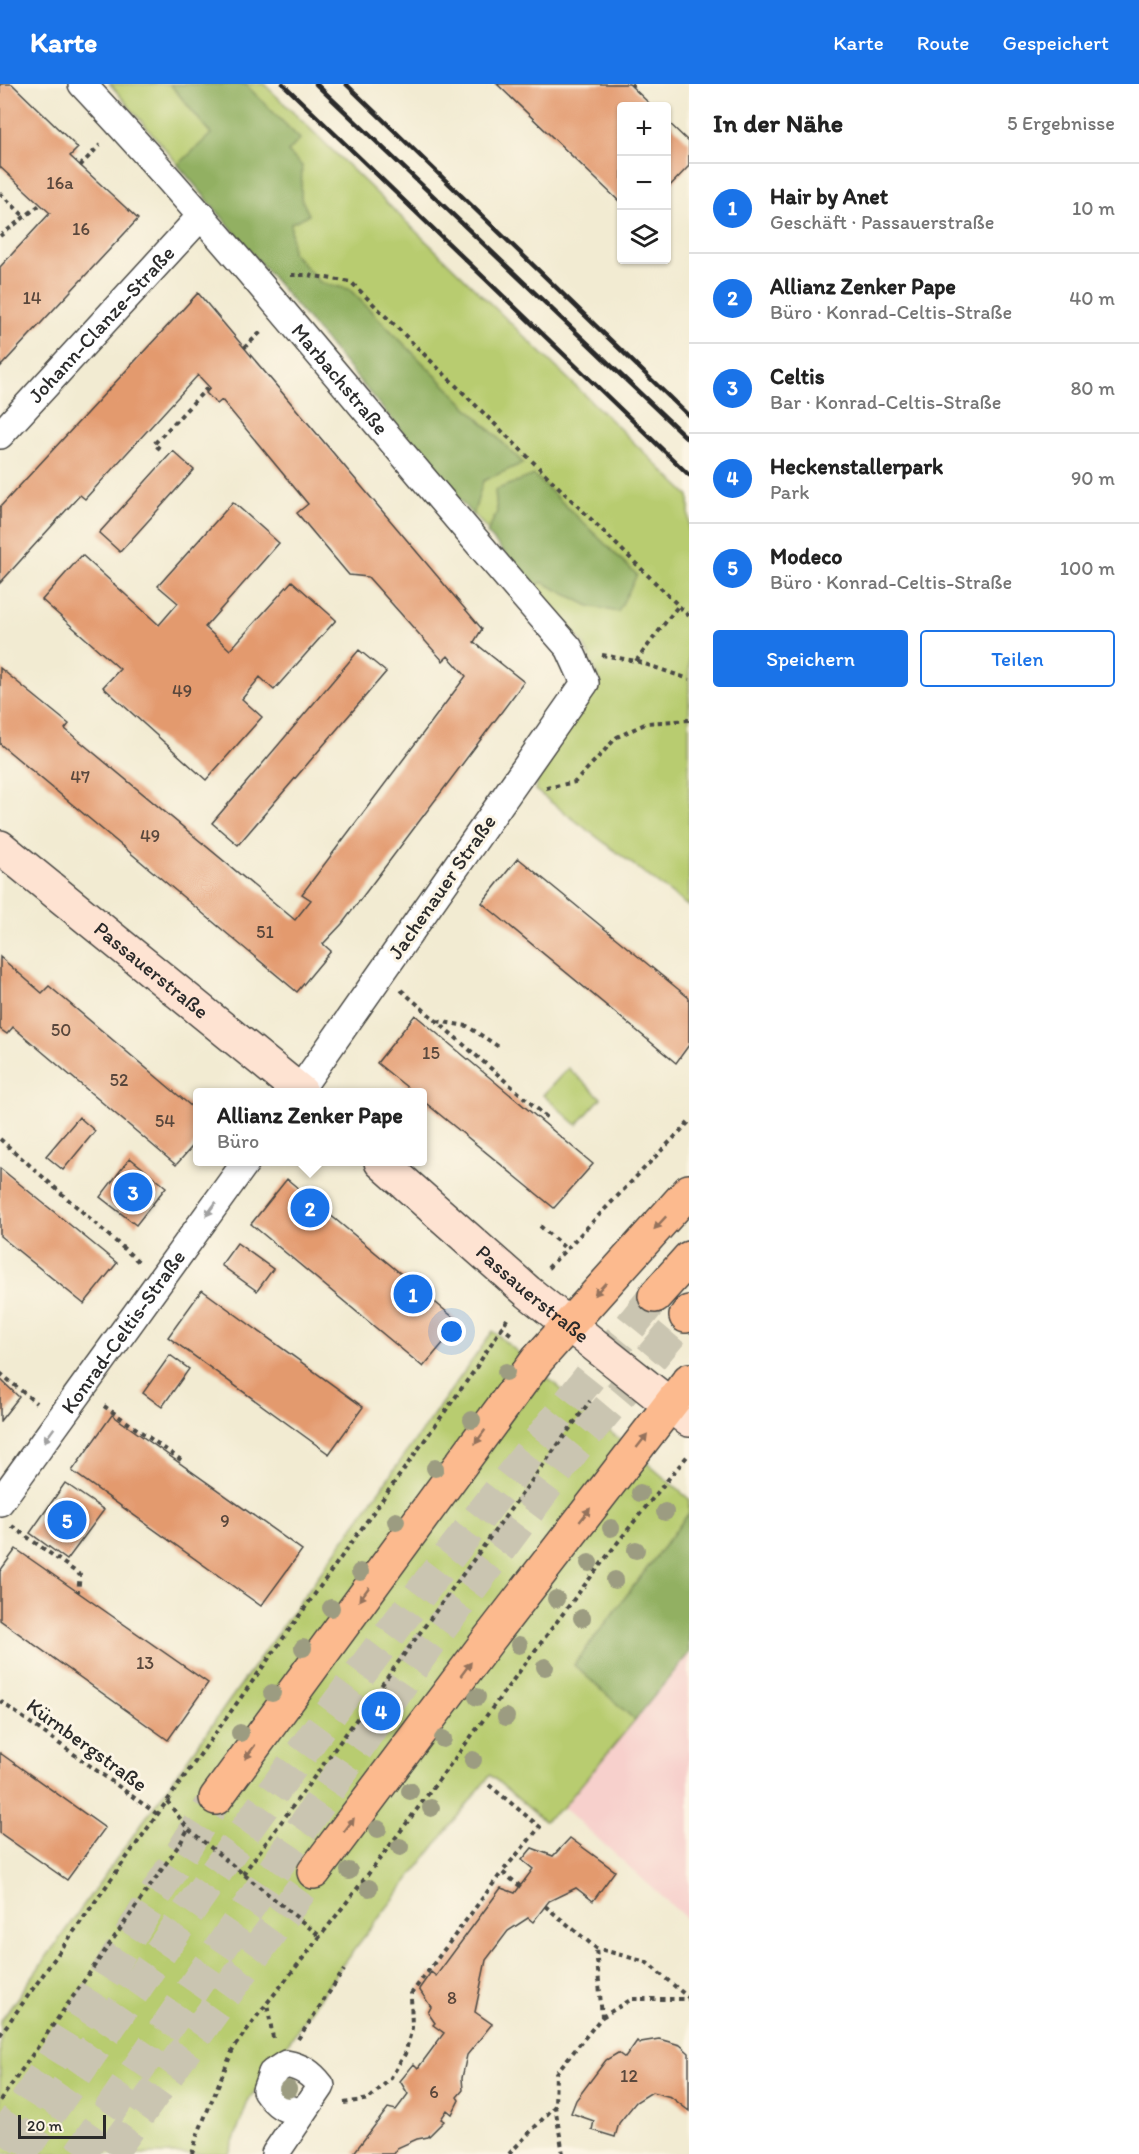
<!DOCTYPE html>
<html lang="de">
<head>
<meta charset="utf-8">
<style>
  body { margin:0; font-family:Itim,sans-serif; background:#f2f2f2; color:#222 }
  .controls { position:absolute; right:18px; top:18px; display:grid; overflow:hidden; border-radius:6px; box-shadow:0 2px 4px #0004 }
  .controls button { width:54px; height:54px; display:grid; place-items:center; padding:0; border:0; border-bottom:2px solid #e0e0e0; background:#fff; color:#222; font:30px sans-serif }
  .scale { position:absolute; left:18px; bottom:15px; width:88px; box-sizing:border-box; padding-left:6px; border:3px solid #2b2b2b; border-top:0; font-size:16px; line-height:21px; white-space:nowrap; color:#2b2b2b; -webkit-text-stroke:4px #fcf5e5; paint-order:stroke }
  .you { position:absolute; left:452px; top:1248px; width:21px; height:21px; margin:-15px; border:4px solid #fff; border-radius:50%; background:#1a73e8; box-shadow:0 0 0 9px #1a73e833 }
  .badge { display:grid; place-items:center; width:39px; height:39px; border-radius:50%; background:#1a73e8; color:#fff; font-size:20px; font-weight:700 }
  .pin { position:absolute; translate:-50% -50%; border:3px solid #fff; box-shadow:0 2px 6px #0006 }
  .popup { position:absolute; left:193px; top:1004px; width:234px; height:78px; box-sizing:border-box; display:grid; place-content:center; border-radius:6px; background:#fff; filter:drop-shadow(0 2px 4px #0005); font-size:20px; white-space:nowrap; color:#767676 }
  .popup b { font-size:22px; color:#222 }
  .popup::after { content:''; position:absolute; left:50%; top:100%; margin-left:-12px; border:12px solid transparent; border-top-color:#fff }
  .list { margin:0; padding:0; list-style:none }
  h2 { display:flex; justify-content:space-between; align-items:center; height:78px; margin:0; padding:0 24px; font-size:26px }
  h2 small { font-size:20px; font-weight:400; color:#767676 }
  .list li { display:grid; grid-template-columns:39px 1fr auto; gap:18px; align-items:center; box-sizing:border-box; height:90px; padding:0 24px; border-top:2px solid #e0e0e0 }
  .list b { display:block; font-size:22px; white-space:nowrap }
  .list p { margin:0; font-size:20px; white-space:nowrap; color:#767676 }
  .list em { font-size:20px; font-style:normal; color:#767676 }
  .actions { display:flex; gap:12px; padding:18px 24px }
  .actions a { flex:1; padding:14px 0; border:2px solid #1a73e8; border-radius:6px; text-align:center; font-size:21px; color:#1a73e8 }
  .actions .main { background:#1a73e8; color:#fff }
  .icon { flex:none; width:33px; height:33px; fill:none; stroke:currentColor; stroke-width:2; stroke-linecap:round; stroke-linejoin:round }
  .map { position:relative; flex:none; width:689px; height:2070px; overflow:hidden }
  header { display:flex; align-items:center; gap:36px; box-sizing:border-box; height:84px; padding:0 30px; background:#1a73e8; color:#fff }
  header strong { font-size:28px }
  nav { display:flex; gap:33px; margin-inline-start:auto; font-size:21px }
  main { display:flex }
  aside { flex:1; background:#fff }
  .map>svg:first-child { display:block }
  .built { fill:#f7d0cc }
  .green { fill:#b8cc6f; stroke:#727c4d; stroke-width:1.5 }
  .forest { fill:#92b062; stroke:#5e6e46; stroke-width:1.5 }
  .building { fill:#e39a6e }
  .lines { fill:none; stroke-linecap:round; stroke-linejoin:round }
  .highway-tunnel { stroke:#cac5b1; stroke-width:33; stroke-dasharray:33 16; stroke-linecap:butt }
  .street-casing { stroke:#494844; stroke-width:30 }
  .secondary-casing { stroke:#494844; stroke-width:36 }
  .highway-casing { stroke:#494844; stroke-width:36 }
  .path { stroke:#494844; stroke-width:4; stroke-dasharray:4.5 4.5; stroke-linecap:butt }
  .street { stroke:#fff; stroke-width:27 }
  .secondary { stroke:#fee3d2; stroke-width:33 }
  .highway { stroke:#fcba8e; stroke-width:33 }
  .rail { stroke:#2b2b2b; stroke-width:4.5 }
  .tree { fill:#9c9c81 }
  .oneway { fill:#a0a0a0 }
  .oneway2 { fill:#94725c }
  .labels { text-anchor:middle; stroke-width:6; stroke-linejoin:round; paint-order:stroke }
  .number-label { font-size:18px; fill:#59473c }
  .street-label { font-size:21px; fill:#2b2b2b; stroke:#fcf5e5 }
</style>
</head>
<body>
<header>
<strong>Karte</strong>
<nav><a>Karte</a><a>Route</a><a>Gespeichert</a></nav>
</header>
<main>
<div class="map">
<svg width="689" height="2070" viewBox="0 0 689 2070">
  <rect width="100%" height="100%" fill="#fcf5e5"/>
  <filter id="ink" filterUnits="userSpaceOnUse"><feTurbulence type="fractalNoise" baseFrequency=".0167" numOctaves="2"/><feDisplacementMap in="SourceGraphic" scale="12" xChannelSelector="R" yChannelSelector="G"/><feConvolveMatrix kernelMatrix="1 2 1 2 8 2 1 2 1" color-interpolation-filters="sRGB"/></filter>
  <filter id="wash" filterUnits="userSpaceOnUse"><feTurbulence type="fractalNoise" baseFrequency=".008" numOctaves="4" result="noise"/><feDisplacementMap in="SourceGraphic" scale="24" xChannelSelector="R" yChannelSelector="G"/><feGaussianBlur stdDeviation="1.35" result="paint"/><feColorMatrix in="noise" values="0 0 0 0 0 0 0 0 0 0 0 0 0 0 0 0 0 1.4 0 .05"/><feComposite in="paint" operator="in"/></filter>
  <g filter="url(#wash)">
    <rect width="100%" height="100%" fill="#f2ebd2"/>
    <path class="built" d="M689,1569V1837L563,1723Z"/>
    <path class="green" d="M110,0H264L689,412V823L535,706L542,679L586,620L600,597L583,559Z
      M568,984L601,1014L577,1041L543,1011Z
      M493,1247L689,1415V1429L574,1581L635,1636L563,1723L544,1737L490,1691L343,1880L248,2017L229,2070H0V1938Z"/>
    <path class="forest" d="M170,0H245L300,55L288,68L302,82L301,114L309,131L291,139L292,168L321,199L349,205L523,379L483,397L473,432L178,81L211,50Z
      M534,391L637,491L618,528L589,522L542,498L534,503L487,449L497,428L495,406Z
      M689,1429V1569L635,1636L574,1581Z"/>
    <g id="blocks">
      <path class="building" d="M0,0H12L78,64L70,72L138,135L0,283V183L50,129L0,83Z
        M497,0H629L652,22H622V120Z
        M666,36L689,58V82L666,106Z
        M198,209L482,545L474,558L524,598L342,840L323,860L331,867L297,908L0,660V584L69,640L65,645L295,836L311,816L302,810L466,592L448,572L443,577L368,493L349,491L297,429L308,420L222,316L217,320L206,309L210,304L198,291L85,415L80,411L0,499V423Z
        M173,367L194,386L120,468L99,449Z
        M233,418L279,459L205,543L230,566L292,497L336,536L274,606L260,593L242,615L262,633L206,696L103,603L120,585L42,516L82,471L159,541L178,519L158,502Z
        M359,566L386,588L238,761L212,739Z
        M518,774L689,914V961L676,979L482,819Z
        M0,873L42,909L49,902L198,1028V1056L176,1081L13,943L7,950L0,945Z
        M415,931L593,1080L554,1124L422,1016V1008H413L377,979Z
        M79,1033L95,1047L63,1086L46,1072Z
        M130,1074L166,1103L136,1141L100,1113Z
        M0,1084L117,1179L84,1220L0,1152Z
        M287,1095L460,1239L423,1283L251,1140Z
        M237,1159L273,1185L257,1207L221,1181Z
        M202,1206L363,1323L329,1370L168,1253Z
        M170,1271L189,1285L162,1323L143,1309Z
        M0,1295L19,1313L0,1337Z
        M112,1331L302,1466L261,1522L72,1387Z
        M65,1399L104,1426L67,1476L30,1449Z
        M16,1465L208,1599L168,1656L0,1536V1487Z
        M0,1669L105,1744L67,1796L0,1749Z
        M570,1754L615,1787L593,1817L576,1804L549,1817L533,1838L528,1834L508,1847L486,1876L475,1928L492,1940L467,1971L462,1994L463,2006L457,2013L459,2016L452,2030L447,2026L441,2035L444,2037L428,2053L417,2055L397,2064L393,2070H353L388,2024L396,2026L408,2010L400,1997L414,1980L418,1984L444,1949L433,1941L435,1939L428,1929L431,1923L419,1905L431,1888L436,1892L501,1804L515,1809L533,1785L522,1776L532,1764L553,1772Z
        M659,1955L680,1961L689,1969V2027L671,2013L652,2008L636,2018L619,2039L615,2053L592,2046L594,2037L571,2029L576,2016L606,1976L618,1969L625,1974L637,1957L640,1960L641,1958Z"/>
    </g>
  </g>
  <g filter="url(#ink)">
    <use href="#blocks" fill-opacity="0" stroke="#494844" stroke-width="1.5"/>
    <g class="lines">
      <path class="highway-tunnel" d="M0,2060L216,1714
        M20,2070C98,1961 172,1849 250,1740C379,1560 515,1384 655,1212
        M80,2070L420,1572L575,1364L686,1232
        M110,2070L314,1788"/>
      <g class="street-casing">
        <g id="street">
          <path id="s1" d="M82,0C252,181 404,378 569,564L585,599L298,1008"/>
          <path id="s2" d="M0,351L202,131"/>
          <path id="s3" d="M0,1418L246,1078"/>
          <path d="M275,2070L321,2002C311,1989 302,1983 286,1980L272,1989L266,2006C276,2021 284,2026 303,2028"/>
        </g>
      </g>
      <g class="secondary-casing">
        <g id="secondary">
          <path id="s4" d="M0,763L301,1008"/>
          <path id="s5" d="M381,1078L528,1208L689,1336"/>
        </g>
      </g>
      <g class="highway-casing">
        <path id="highway" d="M655,1212L689,1174
          M686,1232L689,1228
          M216,1714L538,1275L689,1107
          M314,1788L486,1559L689,1296"/>
      </g>
      <path class="path" d="M631,2L634,0
        M80,82L100,61
        M0,109L26,134
        M0,152L41,120
        M291,191H308L351,198L689,532
        M244,264L262,247
        M160,365L154,360L208,303
        M602,571L636,577L689,595
        M636,577L678,522
        M546,704L575,698L617,653L647,639L689,636
        M401,906L550,1036
        M437,937L467,942L499,963
        M0,1055L139,1178
        M540,1142L565,1164
        M548,1184L689,1038
        M500,1242L512,1251
        M0,1289L36,1319
        M104,1322L181,1376
        M12,1442L80,1491L78,1508
        M0,1617L157,1730
        M489,1701L540,1743L502,1788L520,1802
        M167,1717L188,1745L321,1853
        M243,1790L590,1317
        M545,1822L596,1864L646,1878L689,1914
        M602,1933L632,1915H689
        M0,1951L474,1287L509,1232
        M273,1954L267,1919C413,1740 541,1548 689,1370
        M298,1955L344,1886
        M0,2017L181,1758L188,1745
        M344,2019L369,2015L390,1995L405,1970L412,1944L411,1910L502,1788
        M192,2070L197,2052L234,1963L267,1919
        M509,2070L555,2022
        M563,2070L555,2022L556,1989L602,1933L596,1864"/>
      <use href="#street" class="street"/>
      <use href="#secondary" class="secondary"/>
      <use href="#highway" class="highway"/>
      <path class="rail" d="M283,0L689,391
        M316,0L689,356
        M346,0L689,332"/>
    </g>
    <g class="tree">
      <circle cx="506" cy="1288" r="9"/>
      <circle cx="472" cy="1336" r="9"/>
      <circle cx="435" cy="1384" r="9"/>
      <circle cx="640" cy="1409" r="9"/>
      <circle cx="665" cy="1428" r="9"/>
      <circle cx="396" cy="1437" r="9"/>
      <circle cx="611" cy="1444" r="9"/>
      <circle cx="636" cy="1466" r="9"/>
      <circle cx="589" cy="1479" r="9"/>
      <circle cx="360" cy="1488" r="9"/>
      <circle cx="615" cy="1496" r="9"/>
      <circle cx="556" cy="1515" r="9"/>
      <circle cx="331" cy="1524" r="9"/>
      <circle cx="582" cy="1534" r="9"/>
      <circle cx="519" cy="1561" r="9"/>
      <circle cx="303" cy="1564" r="9"/>
      <circle cx="545" cy="1583" r="9"/>
      <circle cx="272" cy="1609" r="9"/>
      <circle cx="477" cy="1613" r="9"/>
      <circle cx="506" cy="1633" r="9"/>
      <circle cx="240" cy="1649" r="9"/>
      <circle cx="443" cy="1655" r="9"/>
      <circle cx="473" cy="1676" r="9"/>
      <circle cx="410" cy="1707" r="9"/>
      <circle cx="431" cy="1724" r="9"/>
      <circle cx="378" cy="1745" r="9"/>
      <circle cx="400" cy="1763" r="9"/>
      <circle cx="349" cy="1787" r="9"/>
      <circle cx="369" cy="1804" r="9"/>
      <circle cx="288" cy="2005" r="9"/>
    </g>
    <defs><path id="oneway-solid" d="M-6-.8H1V-3.2L6.5 0L1 3.2V.8H-6Z" transform="scale(1.5)"/></defs>
    <g class="oneway">
      <use href="#oneway-solid" transform="translate(211 1125) rotate(126)"/>
      <use href="#oneway-solid" transform="translate(49 1351) rotate(126)"/>
    </g>
    <g class="oneway2">
      <use href="#oneway-solid" transform="translate(660 1139) rotate(133)"/>
      <use href="#oneway-solid" transform="translate(600 1205) rotate(133)"/>
      <use href="#oneway-solid" transform="translate(480 1353) rotate(126)"/>
      <use href="#oneway-solid" transform="translate(642 1357) rotate(-52)"/>
      <use href="#oneway-solid" transform="translate(585 1431) rotate(-52)"/>
      <use href="#oneway-solid" transform="translate(364 1510) rotate(126)"/>
      <use href="#oneway-solid" transform="translate(466 1585) rotate(-53)"/>
      <use href="#oneway-solid" transform="translate(250 1668) rotate(126)"/>
      <use href="#oneway-solid" transform="translate(349 1741) rotate(-53)"/>
    </g>
  </g>
  <g class="labels">
    <g class="number-label">
      <text x="60" y="105">16a</text>
      <text x="81" y="151">16</text>
      <text x="32" y="220">14</text>
      <text x="182" y="613">49</text>
      <text x="80" y="699">47</text>
      <text x="150" y="758">49</text>
      <text x="265" y="854">51</text>
      <text x="61" y="952">50</text>
      <text x="431" y="975">15</text>
      <text x="119" y="1002">52</text>
      <text x="165" y="1043">54</text>
      <text x="225" y="1443">9</text>
      <text x="145" y="1585">13</text>
      <text x="452" y="1920">8</text>
      <text x="629" y="1998">12</text>
      <text x="434" y="2014">6</text>
    </g>
    <g class="street-label">
      <text dy="7" stroke="none"><textPath href="#s2" startOffset="150">Johann-Clanze-Straße</textPath></text>
      <text dy="7" stroke="none"><textPath href="#s1" startOffset="392">Marbachstraße</textPath></text>
      <text transform="translate(442 803) rotate(-55)" y="7">Jachenauer Straße</text>
      <text dy="7" stroke="none"><textPath href="#s4" startOffset="195">Passauerstraße</textPath></text>
      <text dy="7" stroke="none"><textPath href="#s5" startOffset="201">Passauerstraße</textPath></text>
      <text dy="7" stroke="none"><textPath href="#s3" startOffset="210">Konrad-Celtis-Straße</textPath></text>
      <text transform="translate(87 1661) rotate(36)" y="7">Kürnbergstraße</text>
    </g>
  </g>
</svg>
<div class="controls">
<button>+</button>
<button>−</button>
<button><svg class="icon" aria-label="layers" viewBox="0 0 24 24"><path d="M12 4l9 5-9 5-9-5zM3 14l9 5 9-5"/></svg></button>
</div>
<div class="scale">20 m</div>
<div class="you"></div>
<div class="pin badge" style="left:413px;top:1210px">1</div>
<div class="pin badge" style="left:310px;top:1124px">2</div>
<div class="popup"><b>Allianz Zenker Pape</b>Büro</div>
<div class="pin badge" style="left:133px;top:1108px">3</div>
<div class="pin badge" style="left:381px;top:1627px">4</div>
<div class="pin badge" style="left:67px;top:1436px">5</div>
</div>
<aside>
<h2>In der Nähe<small>5 Ergebnisse</small></h2>
<ul class="list">
<li><span class="badge">1</span><div><b>Hair by Anet</b><p>Geschäft · Passauerstraße</p></div><em>10 m</em></li>
<li><span class="badge">2</span><div><b>Allianz Zenker Pape</b><p>Büro · Konrad-Celtis-Straße</p></div><em>40 m</em></li>
<li><span class="badge">3</span><div><b>Celtis</b><p>Bar · Konrad-Celtis-Straße</p></div><em>80 m</em></li>
<li><span class="badge">4</span><div><b>Heckenstallerpark</b><p>Park</p></div><em>90 m</em></li>
<li><span class="badge">5</span><div><b>Modeco</b><p>Büro · Konrad-Celtis-Straße</p></div><em>100 m</em></li>
</ul>
<div class="actions"><a class="main">Speichern</a><a>Teilen</a></div>
</aside>
</main>
</body>
</html>
